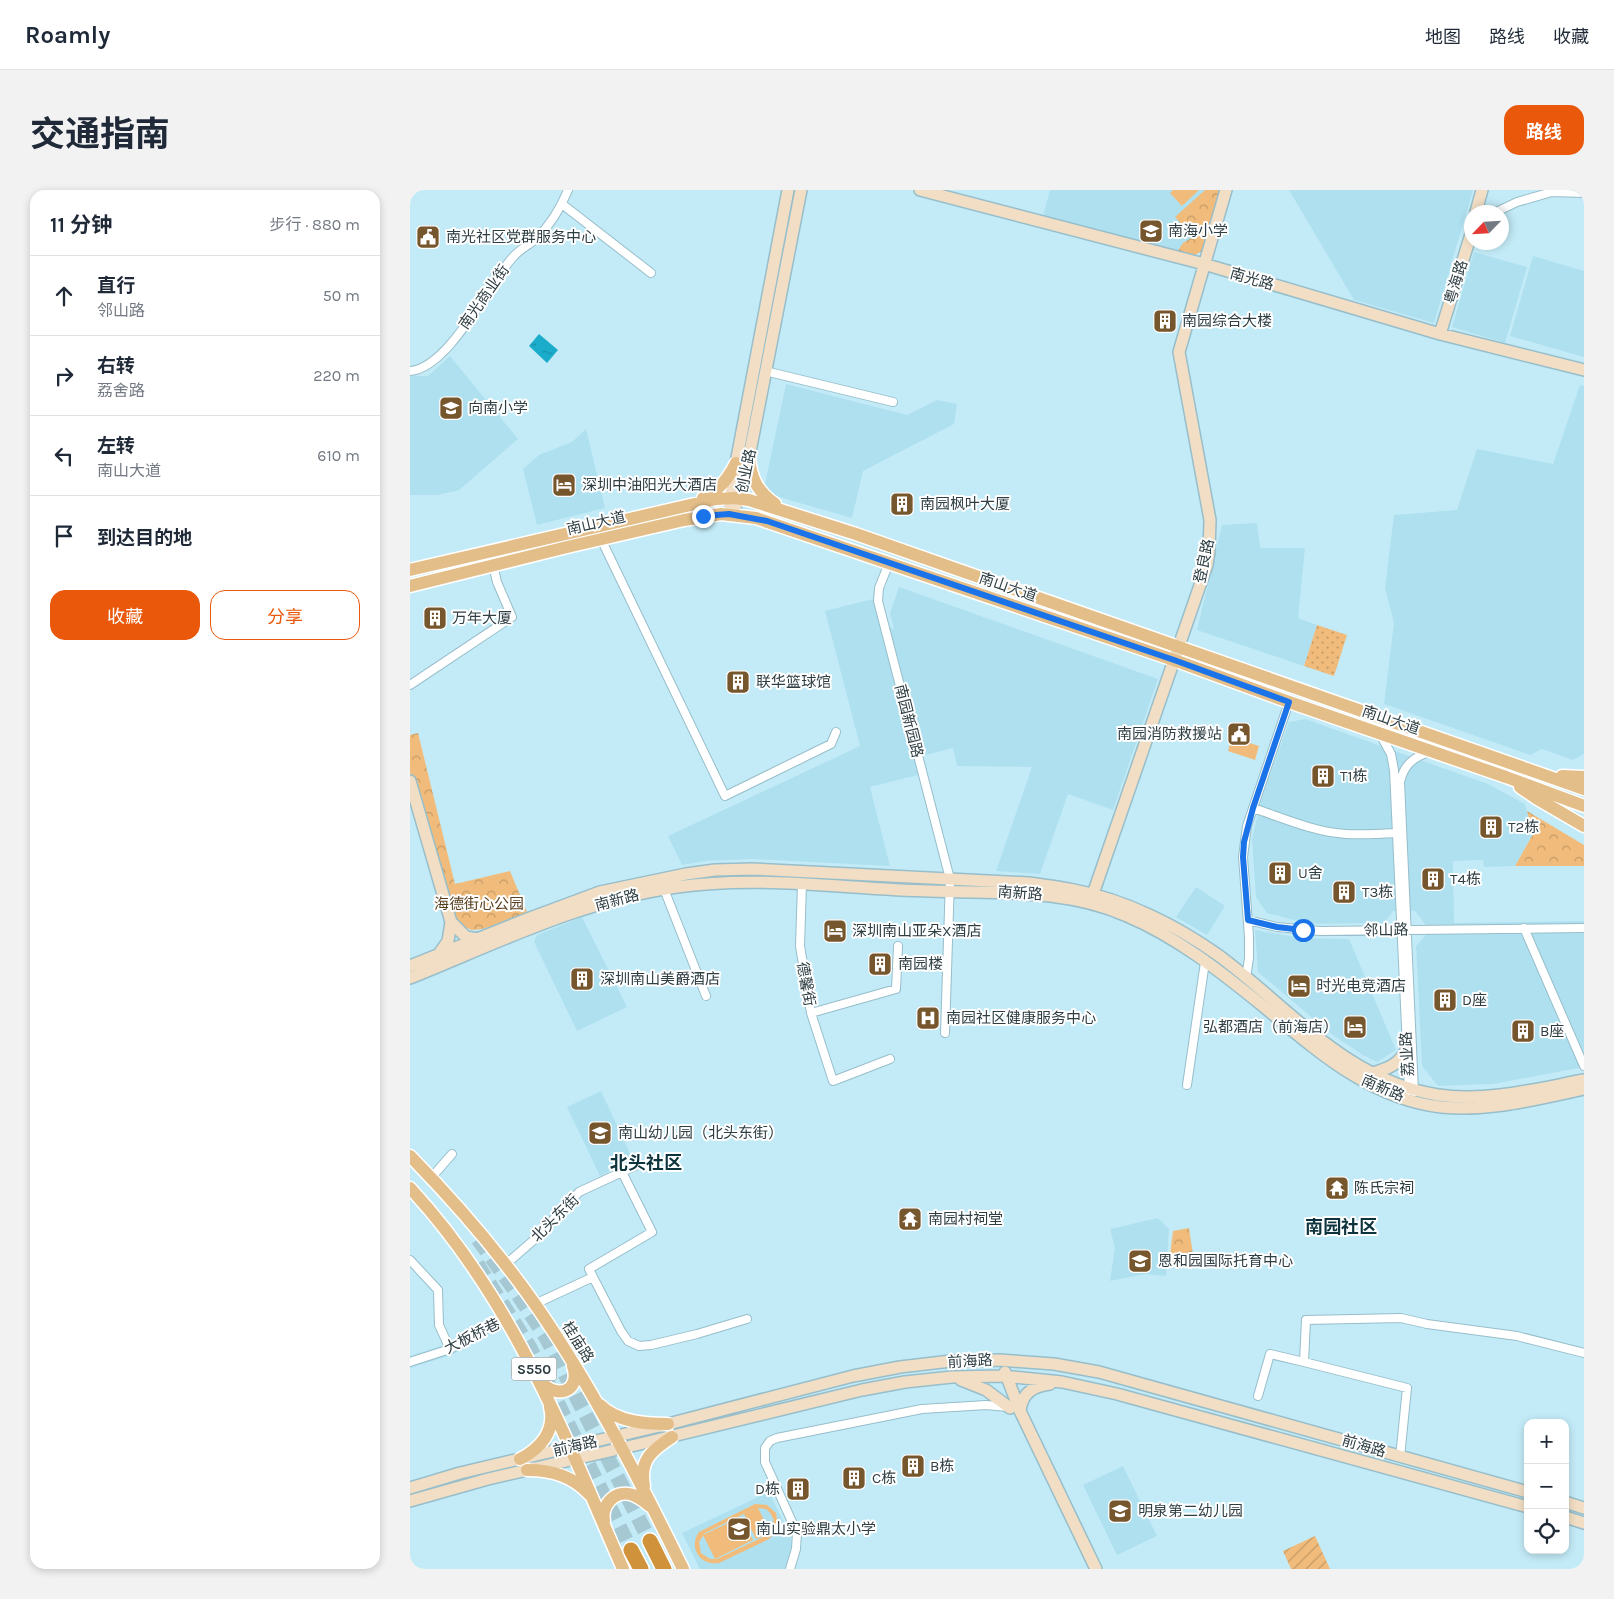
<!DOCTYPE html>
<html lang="zh">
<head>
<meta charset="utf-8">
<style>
  body { margin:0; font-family:Karla,"Noto Sans SC",sans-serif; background:#f2f2f3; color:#1f2937 }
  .controls { position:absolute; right:15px; bottom:15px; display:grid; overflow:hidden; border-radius:10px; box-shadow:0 2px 8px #0003 }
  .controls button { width:45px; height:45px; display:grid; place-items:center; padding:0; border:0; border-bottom:1px solid #e0e1e3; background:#fff; color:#1f2937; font:25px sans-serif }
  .compass { position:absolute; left:1054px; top:15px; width:45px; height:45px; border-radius:50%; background:#fff; box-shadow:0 2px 8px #0003; rotate:245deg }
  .stop { position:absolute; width:15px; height:15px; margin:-11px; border:4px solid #1a73e8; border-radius:50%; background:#fff }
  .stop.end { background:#1a73e8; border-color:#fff; box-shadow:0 1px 5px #0008 }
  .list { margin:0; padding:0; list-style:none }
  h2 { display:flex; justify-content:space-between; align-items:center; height:65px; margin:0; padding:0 20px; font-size:21px }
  h2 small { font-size:16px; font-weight:400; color:#747a83 }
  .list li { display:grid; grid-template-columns:32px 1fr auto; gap:15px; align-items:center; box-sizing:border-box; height:80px; padding:0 20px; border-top:1px solid #e0e1e3 }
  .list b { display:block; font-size:19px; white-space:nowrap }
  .list p { margin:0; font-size:16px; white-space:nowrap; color:#747a83 }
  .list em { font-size:16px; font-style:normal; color:#747a83 }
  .actions { display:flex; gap:10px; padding:15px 20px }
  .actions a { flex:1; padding:11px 0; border:1px solid #ea580c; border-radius:15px; text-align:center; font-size:18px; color:#ea580c }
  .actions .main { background:#ea580c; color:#fff }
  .icon { flex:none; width:28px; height:28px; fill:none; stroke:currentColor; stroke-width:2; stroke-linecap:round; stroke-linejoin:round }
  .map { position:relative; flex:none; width:1174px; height:1379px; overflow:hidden; border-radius:15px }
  header { display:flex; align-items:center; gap:30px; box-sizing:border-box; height:70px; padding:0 25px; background:#fff; border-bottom:1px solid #e0e1e3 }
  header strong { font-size:24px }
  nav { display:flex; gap:28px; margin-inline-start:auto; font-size:18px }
  .intro { display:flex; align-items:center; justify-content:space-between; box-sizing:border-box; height:120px; padding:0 30px }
  h1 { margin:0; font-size:35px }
  .button { padding:12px 22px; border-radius:15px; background:#ea580c; color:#fff; font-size:18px; font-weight:700 }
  main { display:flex; gap:30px; padding:0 30px }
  aside { flex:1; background:#fff; border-radius:15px; box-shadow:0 2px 8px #0003 }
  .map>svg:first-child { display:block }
  .built { fill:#afe0ef }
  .grass { fill:url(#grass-dots) }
  .forest { fill:url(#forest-crowns) }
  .garden { fill:url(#garden-furrows) }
  .pitch { fill:#f1bc7b; fill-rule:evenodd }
  .water { fill:url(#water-ripples) }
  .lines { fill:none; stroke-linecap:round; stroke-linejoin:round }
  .highway-tunnel { stroke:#a5c8d3; stroke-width:15; stroke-dasharray:15 8; stroke-linecap:butt }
  .street-casing { stroke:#97beca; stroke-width:10 }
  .secondary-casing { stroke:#97beca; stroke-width:14 }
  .primary-casing { stroke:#fff; stroke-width:15 }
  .highway-casing { stroke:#fff; stroke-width:18 }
  .street { stroke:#fff; stroke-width:8 }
  .secondary { stroke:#f1dec4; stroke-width:11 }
  .primary { stroke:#e3be89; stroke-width:12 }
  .highway { stroke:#d0923a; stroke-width:15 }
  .route { stroke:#1a73e8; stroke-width:6 }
  .labels { text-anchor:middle; stroke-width:4; stroke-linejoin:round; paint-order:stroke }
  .shield { fill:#fff; stroke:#6d787b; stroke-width:1 }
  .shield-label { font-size:14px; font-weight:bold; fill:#2e3e43 }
  .poi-label { font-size:15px; fill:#2e3e43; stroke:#fff; text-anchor:start }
  .street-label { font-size:15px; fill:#2e3e43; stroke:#fff }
  .park-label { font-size:15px; fill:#593f1e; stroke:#fff }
  .quarter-label { font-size:18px; font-weight:bold; fill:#0d333d; stroke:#fff }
</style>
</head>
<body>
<header>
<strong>Roamly</strong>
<nav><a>地图</a><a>路线</a><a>收藏</a></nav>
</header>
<div class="intro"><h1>交通指南</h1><a class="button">路线</a></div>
<main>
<aside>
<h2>11 分钟<small>步行 · 880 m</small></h2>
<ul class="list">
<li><svg class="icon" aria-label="ahead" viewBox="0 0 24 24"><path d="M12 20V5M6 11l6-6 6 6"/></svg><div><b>直行</b><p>邻山路</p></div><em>50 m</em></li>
<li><svg class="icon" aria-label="right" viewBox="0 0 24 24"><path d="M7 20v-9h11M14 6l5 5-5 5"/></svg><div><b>右转</b><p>荔舍路</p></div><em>220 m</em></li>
<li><svg class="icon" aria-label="left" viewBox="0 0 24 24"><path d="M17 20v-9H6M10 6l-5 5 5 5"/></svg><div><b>左转</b><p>南山大道</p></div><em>610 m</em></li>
<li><svg class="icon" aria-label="arrive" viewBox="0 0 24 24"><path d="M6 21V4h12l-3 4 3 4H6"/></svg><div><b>到达目的地</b></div></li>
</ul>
<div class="actions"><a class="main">收藏</a><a>分享</a></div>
</aside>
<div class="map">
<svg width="1174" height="1379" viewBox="0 0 1174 1379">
  <defs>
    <pattern id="grass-dots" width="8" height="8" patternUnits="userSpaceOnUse" patternTransform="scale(1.25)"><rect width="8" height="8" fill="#f1bc7b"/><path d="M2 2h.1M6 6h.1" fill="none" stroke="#c49a66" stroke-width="1.8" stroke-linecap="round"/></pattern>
    <pattern id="forest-crowns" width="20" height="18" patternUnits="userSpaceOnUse" patternTransform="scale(1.25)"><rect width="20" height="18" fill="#f1bc7b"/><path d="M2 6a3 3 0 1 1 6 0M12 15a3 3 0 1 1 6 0" fill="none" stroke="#c49a66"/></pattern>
    <pattern id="garden-furrows" width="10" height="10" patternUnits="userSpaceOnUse" patternTransform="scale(1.25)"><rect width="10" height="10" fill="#f1bc7b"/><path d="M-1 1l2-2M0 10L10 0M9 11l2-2" fill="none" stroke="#c49a66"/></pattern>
    <pattern id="water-ripples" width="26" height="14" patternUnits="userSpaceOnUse" patternTransform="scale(1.25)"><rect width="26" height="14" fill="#1baccc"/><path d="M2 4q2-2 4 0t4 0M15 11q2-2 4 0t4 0" fill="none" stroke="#188da7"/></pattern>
  </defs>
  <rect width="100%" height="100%" fill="#c3ebf7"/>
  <path class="built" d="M640,0H805L777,63L633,26Z
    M879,0H1063L1024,133L944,110Z
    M1064,62L1117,77L1095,153L1042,137Z
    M1123,66L1174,81V167L1100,146Z
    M40,166L108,249L49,300L28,305H0V186H18Z
    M376,194L497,225L527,210L547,214L544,234L453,281L442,328L362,305L355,294Z
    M1170,195L1174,196V564L1163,570L1132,559L1120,565L974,514L984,433L975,398L984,325L1047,320L1067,259L1143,274Z
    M176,239L195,318L127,335L113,279L129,265L162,252Z
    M847,333L850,358H895L888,428L907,435L894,476L787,440L812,335Z
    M489,397L748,489L703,620L658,604L630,684L586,681L622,577L547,576L543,558L504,568L508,585L460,597L480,676L342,669L295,671L272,675L258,646L450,556L415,421L463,409L469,433L484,439L480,423Z
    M895,529L1078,594L1115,614L1123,644L1105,676L1074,677L1073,670L1043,671L1044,733L1174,731V877L1083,894L1028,896L1012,876L1006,756L1015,746V734L1005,721H983L974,733L899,734L857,723L846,707L842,649L852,606L879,532Z
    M786,697L815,716L797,745L766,727Z
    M172,727L217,817L167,841L124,752L127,745Z
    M845,740L891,748L939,749L986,860L967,872L953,865L924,846L848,782Z
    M191,901L223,970L190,986L157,917Z
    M748,1028L759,1039L756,1086L736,1084L700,1091L705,1058L700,1039Z
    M70,1134L77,1144L42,1165L0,1178V1166L37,1154Z
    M713,1276L747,1346L707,1365L673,1295Z
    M359,1302L380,1345L382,1354L376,1379H290L272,1343Z"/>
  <path class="grass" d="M907,435L937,445L924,486L894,476Z"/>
  <path class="forest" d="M795,0H810L794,60L783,66L767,62L773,53L783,47L765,27Z
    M8,543L45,694L100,681L117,722C105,727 70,744 59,739C52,736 48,730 44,725L0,582V545Z
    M1117,621L1174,655V676H1105L1123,644Z
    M779,1038L784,1071L759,1074L763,1041Z"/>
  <path class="garden" d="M905,1346L920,1379H881L873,1361Z"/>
  <path class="pitch" d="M763,0H789L772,16L760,3Z
    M822,547L849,556L845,570L818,561Z
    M345,1314L357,1315L366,1323L368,1335L365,1343L359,1349L309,1373C290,1376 278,1357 289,1342ZM346,1318L334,1324L346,1349L359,1343L357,1345L307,1369H300L291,1363L289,1352L295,1343ZM348,1318L356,1319C364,1325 366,1334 360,1342Z
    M331,1327L343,1350L305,1369L293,1345Z"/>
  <path class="water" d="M129,144L148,160L137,173L119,156Z"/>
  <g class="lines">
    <path class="highway-tunnel" d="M68,1049L107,1103L137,1149L240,1351
      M67,1074L120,1158L221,1360"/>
    <g class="street-casing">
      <path id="street" d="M152,14L241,83
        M1086,22L1107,12L1142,2L1174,3
        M0,181C39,178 78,95 103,67C110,59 119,55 127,48C140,35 151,17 158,0
        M355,181L483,212
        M191,349L315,606L421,554L426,542
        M479,373L469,398L468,411L540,689L535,843
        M0,495L102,427L87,392L83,375
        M970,544L981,564L984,580L999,901
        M843,618C873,628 904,642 936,644C953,645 970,644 987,643
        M392,694L390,756L401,823L423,891L480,869
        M254,699L296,806
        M838,730L867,737L910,741L1174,738
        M1114,738L1174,876
        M836,788L839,768V747L833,667L837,636L879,512
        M401,823L486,799L488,756
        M777,895L795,772
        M1004,902L990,592C994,575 1003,567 1020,562
        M21,988L42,964
        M0,1070L28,1100L29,1135L40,1159
        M95,1075L125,1049L169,1002L227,975
        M183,1087L211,1141L218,1151L229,1156L241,1155L287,1144L337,1129
        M125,1114L183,1087L179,1079L242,1042L212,982
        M0,1172L40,1159L96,1128
        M894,1172L997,1198L990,1267
        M848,1206L860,1164L894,1172L896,1130L991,1128L1017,1134L1107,1146L1174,1163
        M380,1379L386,1359L387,1343L355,1272V1258L360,1251L367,1248L512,1219L576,1215L598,1217"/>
    </g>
    <g class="secondary-casing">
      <path id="secondary" d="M510,0L794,74L1030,144L1174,180
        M1066,22L1072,0
        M1030,144L1062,41
        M320,315L326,273L378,0
        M319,324L331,308L391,0
        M0,591L41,732L38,751L29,764
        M683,704L797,375L799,362L800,330L769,162L816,0
        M41,732L56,747L68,749
        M0,776L112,731L190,702L276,684L305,680L342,679L619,693C634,695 649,697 664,700C715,710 766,735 808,765C879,817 936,891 1028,905C1077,912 1126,899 1174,890
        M0,788C87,753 173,710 267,697C351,685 435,699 519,701C586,704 654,698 717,726C767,747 811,782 853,816C906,860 960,909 1031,917C1079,922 1127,909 1174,899
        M962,883C978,879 990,874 997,858
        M595,1182L610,1221L686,1379
        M551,1190L576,1200L600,1218
        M610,1221C612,1203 623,1196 640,1194
        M0,1298L50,1283L258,1234L443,1186L490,1177L541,1171L589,1170L644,1174L689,1182L1118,1302
        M0,1311L78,1289L230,1254L452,1200L495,1192L542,1187L594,1186L652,1192L707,1204L1118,1317
        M1155,1312L1174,1318
        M1155,1327L1174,1333"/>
    </g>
    <g class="primary-casing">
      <path id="primary" d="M339,268C341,289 348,302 365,314
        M293,308C309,300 318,289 326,273
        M0,380L306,309L325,308L339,310L446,344L1174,599
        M0,396L157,357L274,330L311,324L346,328L764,470L879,512L1096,587L1174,616
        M1152,586L1174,587
        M1110,597L1126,608L1174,636
        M0,966C47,1014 91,1065 129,1120C185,1202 230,1291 273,1379
        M0,998C103,1109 154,1244 213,1379
        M132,1193C149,1210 171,1200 163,1176
        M190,1215C207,1232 235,1234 258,1234
        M110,1269C130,1259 146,1241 140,1217
        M117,1280C142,1280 163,1286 180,1305
        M234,1296C229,1270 242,1260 262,1247
        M194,1331C191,1314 206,1299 223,1305C229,1307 235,1312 240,1316"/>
    </g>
    <g class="highway-casing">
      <path id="highway" d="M240,1351L254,1379
        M221,1360L231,1379"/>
    </g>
    <use href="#street" class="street"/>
    <use href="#secondary" class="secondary"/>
    <use href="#primary" class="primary"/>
    <use href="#highway" class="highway"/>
  </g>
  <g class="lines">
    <path class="route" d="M293,326L319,324L357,331L764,470L879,512L843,618L834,652L833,667L838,730L867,737L893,740"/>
  </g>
  <defs>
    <g id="school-square" transform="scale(1.25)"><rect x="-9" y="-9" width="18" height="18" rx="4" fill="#76562c" stroke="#fff"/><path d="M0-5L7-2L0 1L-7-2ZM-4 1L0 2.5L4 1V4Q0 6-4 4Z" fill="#fff"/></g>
    <g id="civic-square" transform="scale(1.25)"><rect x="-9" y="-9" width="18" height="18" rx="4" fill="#76562c" stroke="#fff"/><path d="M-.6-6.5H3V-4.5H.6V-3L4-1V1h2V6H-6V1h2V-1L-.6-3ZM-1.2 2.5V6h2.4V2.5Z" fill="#fff"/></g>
    <g id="building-square" transform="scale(1.25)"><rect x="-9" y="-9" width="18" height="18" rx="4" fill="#76562c" stroke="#fff"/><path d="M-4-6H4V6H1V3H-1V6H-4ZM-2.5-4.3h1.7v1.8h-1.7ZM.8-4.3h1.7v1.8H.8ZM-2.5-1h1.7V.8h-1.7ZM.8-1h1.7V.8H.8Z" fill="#fff"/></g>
    <g id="hotel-square" transform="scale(1.25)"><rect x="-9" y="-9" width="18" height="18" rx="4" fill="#76562c" stroke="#fff"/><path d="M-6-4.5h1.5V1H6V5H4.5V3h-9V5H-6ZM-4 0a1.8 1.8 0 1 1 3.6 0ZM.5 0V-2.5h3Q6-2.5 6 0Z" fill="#fff"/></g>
    <g id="hospital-square" transform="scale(1.25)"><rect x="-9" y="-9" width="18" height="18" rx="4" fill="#76562c" stroke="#fff"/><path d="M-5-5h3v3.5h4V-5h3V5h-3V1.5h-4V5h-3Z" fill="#fff"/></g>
    <g id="temple-square" transform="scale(1.25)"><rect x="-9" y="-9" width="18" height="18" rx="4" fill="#76562c" stroke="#fff"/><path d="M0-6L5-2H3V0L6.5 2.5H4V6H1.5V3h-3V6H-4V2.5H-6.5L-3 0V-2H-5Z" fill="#fff"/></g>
  </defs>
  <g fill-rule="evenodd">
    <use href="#school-square" x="741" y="41"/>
    <use href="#civic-square" x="18" y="47"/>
    <use href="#building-square" x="755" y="131"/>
    <use href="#school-square" x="41" y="218"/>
    <use href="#hotel-square" x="154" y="295"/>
    <use href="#building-square" x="492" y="314"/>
    <use href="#building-square" x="25" y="428"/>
    <use href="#building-square" x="328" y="492"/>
    <use href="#civic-square" x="829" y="544"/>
    <use href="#building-square" x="913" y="586"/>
    <use href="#building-square" x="1081" y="637"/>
    <use href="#building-square" x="870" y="683"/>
    <use href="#building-square" x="1023" y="689"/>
    <use href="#building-square" x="934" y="702"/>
    <use href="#hotel-square" x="425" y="741"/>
    <use href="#building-square" x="470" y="774"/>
    <use href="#building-square" x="172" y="789"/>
    <use href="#hotel-square" x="889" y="796"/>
    <use href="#building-square" x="1035" y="810"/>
    <use href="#hospital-square" x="518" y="828"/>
    <use href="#hotel-square" x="945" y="837"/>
    <use href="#building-square" x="1113" y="841"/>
    <use href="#school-square" x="190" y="943"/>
    <use href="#temple-square" x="927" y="998"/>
    <use href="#temple-square" x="500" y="1029"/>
    <use href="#school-square" x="730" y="1071"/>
    <use href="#building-square" x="503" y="1276"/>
    <use href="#building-square" x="444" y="1288"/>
    <use href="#building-square" x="388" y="1299"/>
    <use href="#school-square" x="710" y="1321"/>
    <use href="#school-square" x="329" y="1339"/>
  </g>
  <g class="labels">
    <rect class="shield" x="101.5" y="1167.5" width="45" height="23" rx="4"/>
    <g class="shield-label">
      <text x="124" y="1184">S550</text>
    </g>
    <g class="poi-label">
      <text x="758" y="46">南海小学</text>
      <text x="36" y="52">南光社区党群服务中心</text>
      <text x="772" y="136">南园综合大楼</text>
      <text x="58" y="223">向南小学</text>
      <text x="172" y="300">深圳中油阳光大酒店</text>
      <text x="510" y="319">南园枫叶大厦</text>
      <text x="42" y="433">万年大厦</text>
      <text x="346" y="497">联华篮球馆</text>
      <text x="812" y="549" text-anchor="end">南园消防救援站</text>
      <text x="930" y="591">T1栋</text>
      <text x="1098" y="642">T2栋</text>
      <text x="888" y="688">U舍</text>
      <text x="1040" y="694">T4栋</text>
      <text x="952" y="707">T3栋</text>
      <text x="442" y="746">深圳南山亚朵X酒店</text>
      <text x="488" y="779">南园楼</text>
      <text x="190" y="794">深圳南山美爵酒店</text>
      <text x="906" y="801">时光电竞酒店</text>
      <text x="1052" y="815">D座</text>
      <text x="536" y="833">南园社区健康服务中心</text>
      <text x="928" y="842" text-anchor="end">弘都酒店（前海店）</text>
      <text x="1130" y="846">B座</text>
      <text x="208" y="948">南山幼儿园（北头东街）</text>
      <text x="944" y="1003">陈氏宗祠</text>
      <text x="518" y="1034">南园村祠堂</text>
      <text x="748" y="1076">恩和园国际托育中心</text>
      <text x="520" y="1281">B栋</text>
      <text x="462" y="1293">C栋</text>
      <text x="370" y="1304" text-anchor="end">D栋</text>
      <text x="728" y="1326">明泉第二幼儿园</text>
      <text x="346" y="1344">南山实验鼎太小学</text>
    </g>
    <g class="street-label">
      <text transform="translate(842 89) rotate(16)" y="5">南光路</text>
      <text transform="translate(1046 92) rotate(-73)" y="5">粤海路</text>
      <text transform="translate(74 107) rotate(-55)" y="5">南光商业街</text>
      <text transform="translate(336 281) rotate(-78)" y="5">创业路</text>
      <text transform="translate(186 333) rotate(-13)" y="5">南山大道</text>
      <text transform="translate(794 371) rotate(-78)" y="5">登良路</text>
      <text transform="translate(598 397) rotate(19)" y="5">南山大道</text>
      <text transform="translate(981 530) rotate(19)" y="5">南山大道</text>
      <text transform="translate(499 531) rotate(76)" y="5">南园新园路</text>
      <text transform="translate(610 703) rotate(4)" y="5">南新路</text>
      <text transform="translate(207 710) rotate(-15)" y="5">南新路</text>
      <text transform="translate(976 740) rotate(-1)" y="5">邻山路</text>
      <text transform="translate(396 794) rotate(80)" y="5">德馨街</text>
      <text transform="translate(997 864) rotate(-93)" y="5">荔业路</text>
      <text transform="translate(973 898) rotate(23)" y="5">南新路</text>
      <text transform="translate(145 1028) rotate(-45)" y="5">北头东街</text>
      <text transform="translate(62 1146) rotate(-27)" y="5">大板桥巷</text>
      <text transform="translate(168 1152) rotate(58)" y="5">桂庙路</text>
      <text transform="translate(560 1171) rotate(-3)" y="5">前海路</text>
      <text transform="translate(165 1256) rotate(-13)" y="5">前海路</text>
      <text transform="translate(954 1256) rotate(16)" y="5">前海路</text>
    </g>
    <g class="park-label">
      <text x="69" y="719">海德街心公园</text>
    </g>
    <g class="quarter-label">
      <text x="236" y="979">北头社区</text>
      <text x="931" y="1043">南园社区</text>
    </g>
  </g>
</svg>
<div class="controls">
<button>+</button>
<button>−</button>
<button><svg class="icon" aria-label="locate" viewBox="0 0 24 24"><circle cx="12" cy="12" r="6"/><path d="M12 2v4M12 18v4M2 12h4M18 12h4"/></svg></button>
</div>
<svg class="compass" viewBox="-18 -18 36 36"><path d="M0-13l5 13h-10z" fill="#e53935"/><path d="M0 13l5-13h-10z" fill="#747a83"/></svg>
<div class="stop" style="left:893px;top:740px"></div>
<div class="stop end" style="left:293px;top:326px"></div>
</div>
</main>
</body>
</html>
